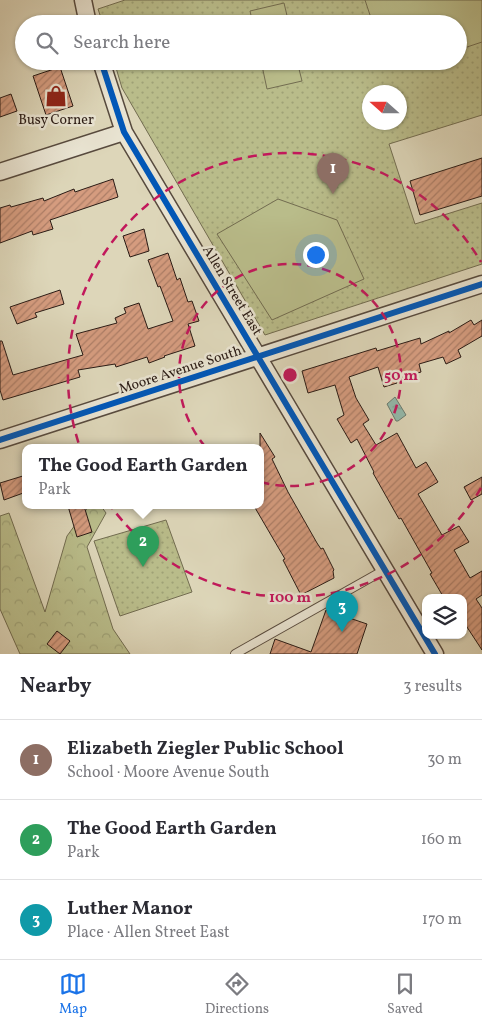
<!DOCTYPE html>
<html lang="en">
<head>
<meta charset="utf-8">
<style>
  body { margin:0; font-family:Vollkorn,serif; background:#f2f2f3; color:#2b2b33 }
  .controls { position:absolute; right:15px; bottom:15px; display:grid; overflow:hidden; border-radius:10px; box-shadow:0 1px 4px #0004 }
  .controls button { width:45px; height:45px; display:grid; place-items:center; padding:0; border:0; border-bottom:1px solid #e1e1e2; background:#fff; color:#2b2b33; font:25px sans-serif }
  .compass { position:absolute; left:362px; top:85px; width:45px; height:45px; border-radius:50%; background:#fff; box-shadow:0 1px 4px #0004; rotate:291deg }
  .you { position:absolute; left:315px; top:254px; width:18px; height:18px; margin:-12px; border:4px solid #fff; border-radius:50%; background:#1a73e8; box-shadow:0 0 0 8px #1a73e833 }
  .badge { display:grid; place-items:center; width:32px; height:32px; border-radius:50%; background:#1a73e8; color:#fff; font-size:16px; font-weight:700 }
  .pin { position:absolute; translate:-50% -41px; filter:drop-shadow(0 1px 2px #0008) }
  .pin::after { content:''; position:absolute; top:26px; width:18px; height:15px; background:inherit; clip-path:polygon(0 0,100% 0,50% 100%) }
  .popup { position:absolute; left:22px; top:444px; width:242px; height:65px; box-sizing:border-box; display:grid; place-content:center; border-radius:10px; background:#fff; filter:drop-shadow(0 1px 4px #0005); font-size:16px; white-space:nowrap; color:#7c7c81 }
  .popup b { font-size:19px; color:#2b2b33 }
  .popup::after { content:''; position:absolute; left:50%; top:100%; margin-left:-10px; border:10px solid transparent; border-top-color:#fff }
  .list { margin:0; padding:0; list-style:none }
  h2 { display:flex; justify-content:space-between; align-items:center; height:65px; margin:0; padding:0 20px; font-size:21px }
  h2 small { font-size:16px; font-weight:400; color:#7c7c81 }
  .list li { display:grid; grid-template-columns:32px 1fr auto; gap:15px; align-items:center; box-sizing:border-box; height:80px; padding:0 20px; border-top:1px solid #e1e1e2 }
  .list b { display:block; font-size:19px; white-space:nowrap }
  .list p { margin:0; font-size:16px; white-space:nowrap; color:#7c7c81 }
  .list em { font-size:16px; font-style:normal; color:#7c7c81 }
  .icon { flex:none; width:28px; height:28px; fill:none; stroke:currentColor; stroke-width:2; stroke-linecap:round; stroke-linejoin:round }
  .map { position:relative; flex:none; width:482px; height:654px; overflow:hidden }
  .search { position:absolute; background:#fff; box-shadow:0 1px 4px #0004; left:15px; right:15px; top:15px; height:55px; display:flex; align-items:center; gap:12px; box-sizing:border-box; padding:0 18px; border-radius:28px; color:#7c7c81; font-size:19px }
  .sheet { height:305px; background:#fff }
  nav { display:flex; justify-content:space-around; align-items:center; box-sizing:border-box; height:70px; border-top:1px solid #e1e1e2; background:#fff; font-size:14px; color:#7c7c81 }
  nav a { display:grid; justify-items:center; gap:2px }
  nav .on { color:#1a73e8 }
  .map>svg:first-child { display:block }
  .green { fill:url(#green-dots); stroke:#726c50; fill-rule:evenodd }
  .forest { fill:url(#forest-crowns); stroke:#726c50 }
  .pitch { fill:#b9bc8a; stroke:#726c50 }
  .water { fill:url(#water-ripples); stroke:#697a6f }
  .building { fill:url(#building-hatch); stroke:#2a1b15 }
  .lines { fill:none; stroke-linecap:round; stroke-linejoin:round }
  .lane-casing { stroke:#574a3e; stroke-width:10 }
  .street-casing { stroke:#574a3e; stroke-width:19 }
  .lane { stroke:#e9e4d2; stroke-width:8 }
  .street { stroke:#e9e4d2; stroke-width:16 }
  .cycleway-casing { stroke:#e9e4d2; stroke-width:9 }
  .cycleway { stroke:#0057b8; stroke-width:6 }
  .ring { fill:none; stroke:#c2185b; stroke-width:2.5; stroke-dasharray:9 6 }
  .labels { text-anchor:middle; stroke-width:5; stroke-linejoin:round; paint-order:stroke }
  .poi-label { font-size:14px; fill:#2a1b15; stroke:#e9e4d2 }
  .street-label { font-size:14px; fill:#2a1b15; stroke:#e9e4d2 }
  .centre { fill:#c2185b; stroke:#e9e4d2; stroke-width:2.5 }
  .ring-label { font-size:15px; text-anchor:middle; font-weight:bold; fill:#c2185b; stroke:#e9e4d2; stroke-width:5; stroke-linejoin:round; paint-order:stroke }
</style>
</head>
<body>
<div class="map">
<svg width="482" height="654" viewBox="0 0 482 654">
  <defs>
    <pattern id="green-dots" width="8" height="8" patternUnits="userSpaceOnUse" patternTransform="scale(1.25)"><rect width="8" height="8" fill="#b9bc8a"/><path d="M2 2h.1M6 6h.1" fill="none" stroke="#9fa176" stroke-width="1.8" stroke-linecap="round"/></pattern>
    <pattern id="forest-crowns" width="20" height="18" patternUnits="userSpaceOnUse" patternTransform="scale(1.25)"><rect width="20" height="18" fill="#b9bc8a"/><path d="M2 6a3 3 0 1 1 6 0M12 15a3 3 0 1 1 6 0" fill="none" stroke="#9fa176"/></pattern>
    <pattern id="water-ripples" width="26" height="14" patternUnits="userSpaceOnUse" patternTransform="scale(1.25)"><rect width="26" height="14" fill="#93b9ab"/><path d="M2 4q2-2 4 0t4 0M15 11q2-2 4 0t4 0" fill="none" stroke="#7f9e92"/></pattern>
    <pattern id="building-hatch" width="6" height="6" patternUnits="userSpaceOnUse" patternTransform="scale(1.25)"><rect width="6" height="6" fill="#d59c7f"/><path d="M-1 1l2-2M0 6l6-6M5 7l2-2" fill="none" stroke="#ad7e67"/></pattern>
  </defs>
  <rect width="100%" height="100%" fill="#ddd6b9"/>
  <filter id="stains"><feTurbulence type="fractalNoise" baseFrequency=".004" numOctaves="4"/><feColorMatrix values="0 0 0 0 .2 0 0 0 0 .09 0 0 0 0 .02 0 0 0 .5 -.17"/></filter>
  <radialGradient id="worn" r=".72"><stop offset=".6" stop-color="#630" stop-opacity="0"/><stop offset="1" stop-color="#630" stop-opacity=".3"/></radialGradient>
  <path class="green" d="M125,0H482V115L389,144L415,224L482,203V264L265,335L122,88L114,61H458V24H103L98,9ZM370,92H400V122H370Z
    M166,520L192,592L120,616L94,541Z"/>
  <path class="forest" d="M89,506H101L106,513L87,547L113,629L130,654H20L0,609V516L9,513L45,612L67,536Z"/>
  <path class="pitch" d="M365,0H482V42L458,50V24H373Z
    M284,3L289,24H253L250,11Z
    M261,61H297L302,81L267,89Z
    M278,199L337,220L364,279L272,320L217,234Z"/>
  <path class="water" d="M395,397L406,415L398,421H396L387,404Z"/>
  <path class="building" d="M60,67L73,106L46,115L33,76Z
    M11,94L17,111L0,117V98Z
    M482,158V196L420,215L410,181Z
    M113,179L118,197L50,220L53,229L33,235L32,231L0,243V208L10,205L11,207L43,198L44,201L74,189L75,192Z
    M144,229L149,251L130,257L123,236Z
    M168,253L177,280L180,278L188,302L192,301L199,321L188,324L195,346L164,356L165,357L149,363L147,357L116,367L115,364L78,370L80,377L3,400L0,390V341H2L13,375L83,355L76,334L117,323L115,318L126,313L124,308L139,303L148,329L173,321L160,286L158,287L148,260Z
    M60,290L64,304L35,313L37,317L17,324L10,307Z
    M471,320L474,325L482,320V336L458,350L461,357L446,364L443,357L419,364L421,372L395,380L397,383L384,387L378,367L349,377L356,398L369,420L363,424L376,445L397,433L416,468L426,462L438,482L418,494L442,535L459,526L469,542L454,550L470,578L482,571V595L476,599L482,608V650L463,621V598H444L430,574L432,573L401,518L399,519L373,473L374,472L357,439L351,443L337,419L344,415L335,385L308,393L302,371L376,348L377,351L420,338L421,344L449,331V333Z
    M260,433L275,457L272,459L288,492L317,543L321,549L323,548L334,570L333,571L334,578L301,595L283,560L285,559L254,506H260Z
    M26,475V492L4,500L0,483Z
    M482,477V494L471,500L464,487Z
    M68,506H84L92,532L77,537Z
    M326,610L367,624L357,654H270L275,639L311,652Z
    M57,631L70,641L60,654L47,644Z"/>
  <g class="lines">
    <g class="lane-casing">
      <path id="lane" d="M235,654L386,569"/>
    </g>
    <g class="street-casing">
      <path id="street" d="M83,0L88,24
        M101,61L124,132L435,654
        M0,172L124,132
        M0,440L482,284"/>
    </g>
    <use href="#lane" class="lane"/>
    <use href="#street" class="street"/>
    <g class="cycleway-casing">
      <path id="cycleway" d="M101,61L124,132L435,654
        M0,440L482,284"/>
    </g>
    <use href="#cycleway" class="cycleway"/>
  </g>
  <g class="ring">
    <circle cx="290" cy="375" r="111"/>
    <path d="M481 488A222 222 0 1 1 481 262"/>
  </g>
  <defs>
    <g id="shop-bare" transform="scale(1.725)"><path d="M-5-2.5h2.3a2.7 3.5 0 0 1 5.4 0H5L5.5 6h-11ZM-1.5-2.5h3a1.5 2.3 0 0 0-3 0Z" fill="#8f2418" stroke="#e9e4d2" stroke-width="2.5" paint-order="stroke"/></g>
  </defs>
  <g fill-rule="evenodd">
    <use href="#shop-bare" x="56" y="96"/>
  </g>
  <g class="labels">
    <g class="poi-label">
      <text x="56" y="124">Busy Corner</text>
    </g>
    <g class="street-label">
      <text transform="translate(233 290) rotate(59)" y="5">Allen Street East</text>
      <text transform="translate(180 369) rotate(-18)" y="5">Moore Avenue South</text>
    </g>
  </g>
  <circle cx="290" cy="375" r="8" class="centre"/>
  <g class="ring-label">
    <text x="401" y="380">50 m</text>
    <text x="290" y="602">100 m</text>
  </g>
  <rect width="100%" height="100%" filter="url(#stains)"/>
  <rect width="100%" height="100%" fill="url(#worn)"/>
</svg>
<div class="controls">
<button><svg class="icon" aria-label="layers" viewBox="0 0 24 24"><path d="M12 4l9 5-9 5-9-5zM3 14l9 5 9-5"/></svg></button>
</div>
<svg class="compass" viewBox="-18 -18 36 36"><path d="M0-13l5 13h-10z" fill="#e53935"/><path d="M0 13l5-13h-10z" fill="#7c7c81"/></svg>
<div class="you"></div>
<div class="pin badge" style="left:333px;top:194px;background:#8d6e63">1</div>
<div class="pin badge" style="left:143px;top:567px;background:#2e9e5b">2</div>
<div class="popup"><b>The Good Earth Garden</b>Park</div>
<div class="pin badge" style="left:342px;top:632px;background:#0f9aa8">3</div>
<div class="search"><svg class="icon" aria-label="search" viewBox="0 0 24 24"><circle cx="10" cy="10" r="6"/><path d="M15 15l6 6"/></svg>Search here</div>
</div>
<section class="sheet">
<h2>Nearby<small>3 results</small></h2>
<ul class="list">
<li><span class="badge" style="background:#8d6e63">1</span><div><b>Elizabeth Ziegler Public School</b><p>School · Moore Avenue South</p></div><em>30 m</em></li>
<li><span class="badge" style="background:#2e9e5b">2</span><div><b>The Good Earth Garden</b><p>Park</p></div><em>160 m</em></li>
<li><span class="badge" style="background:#0f9aa8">3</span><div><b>Luther Manor</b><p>Place · Allen Street East</p></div><em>170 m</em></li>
</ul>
</section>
<nav>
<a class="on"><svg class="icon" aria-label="map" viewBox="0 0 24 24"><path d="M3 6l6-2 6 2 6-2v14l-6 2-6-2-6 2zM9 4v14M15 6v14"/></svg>Map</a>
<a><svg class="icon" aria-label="directions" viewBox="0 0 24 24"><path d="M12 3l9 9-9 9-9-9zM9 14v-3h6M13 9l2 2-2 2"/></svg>Directions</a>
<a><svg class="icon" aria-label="saved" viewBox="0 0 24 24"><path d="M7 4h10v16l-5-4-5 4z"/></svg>Saved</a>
</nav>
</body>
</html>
